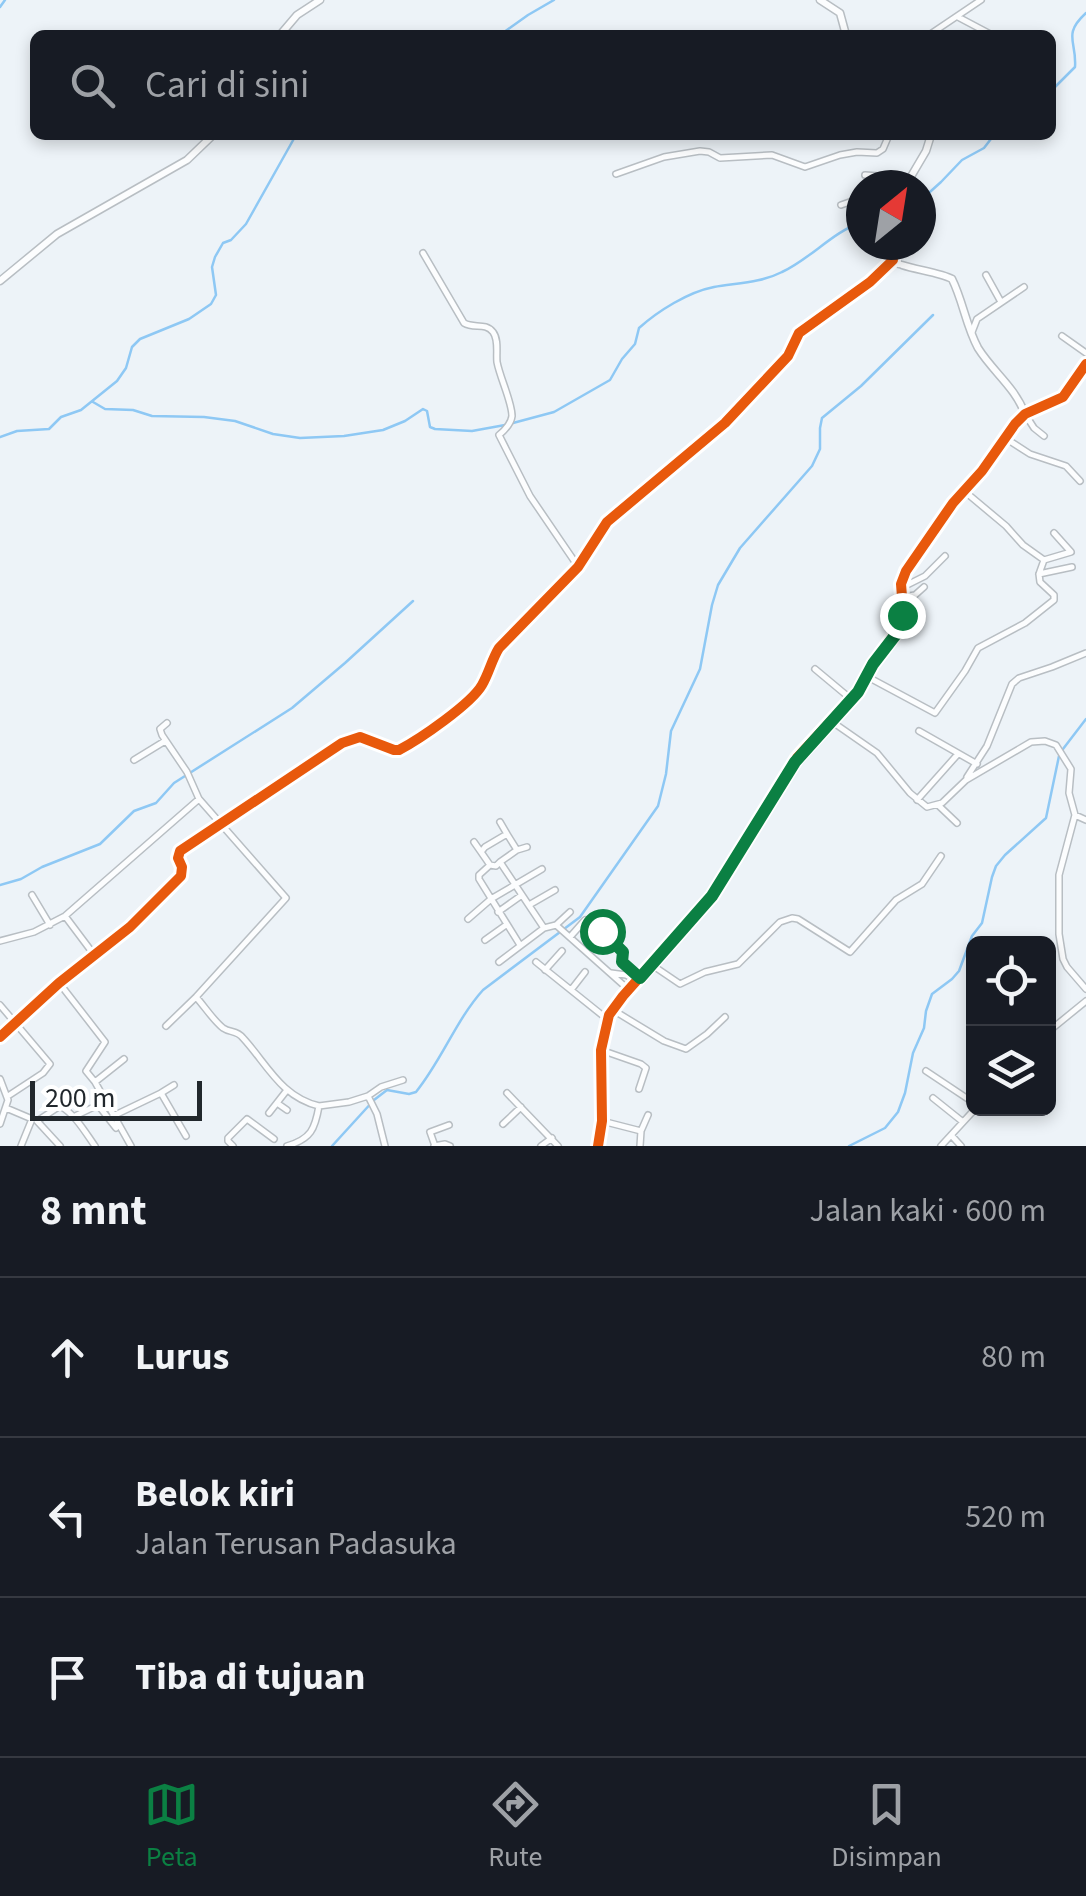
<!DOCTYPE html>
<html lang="id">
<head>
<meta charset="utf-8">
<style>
  body { margin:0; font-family:"Source Sans 3",sans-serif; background:#20242c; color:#f1f3f6 }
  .controls { position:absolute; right:30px; bottom:30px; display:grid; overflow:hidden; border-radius:15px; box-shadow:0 5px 15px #0003 }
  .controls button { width:90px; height:90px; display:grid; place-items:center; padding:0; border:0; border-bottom:2px solid #363941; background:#171b24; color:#f1f3f6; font:50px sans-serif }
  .compass { position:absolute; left:846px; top:170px; width:90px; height:90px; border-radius:50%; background:#171b24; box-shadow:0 5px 15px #0003; rotate:30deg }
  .scale { position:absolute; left:30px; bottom:25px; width:172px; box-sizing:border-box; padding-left:10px; border:5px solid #21272c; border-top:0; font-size:28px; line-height:35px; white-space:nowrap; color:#21272c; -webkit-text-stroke:8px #fff; paint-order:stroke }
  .stop { position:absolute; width:30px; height:30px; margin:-22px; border:8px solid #0b8043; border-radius:50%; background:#fff }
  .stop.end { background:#0b8043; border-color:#fff; box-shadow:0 2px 10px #0008 }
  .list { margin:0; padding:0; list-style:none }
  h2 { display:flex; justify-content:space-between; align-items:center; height:130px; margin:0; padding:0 40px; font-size:42px }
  h2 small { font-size:32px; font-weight:400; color:#9ea1a6 }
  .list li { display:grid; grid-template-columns:65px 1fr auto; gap:30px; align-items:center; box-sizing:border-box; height:160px; padding:0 40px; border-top:2px solid #363941 }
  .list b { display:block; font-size:38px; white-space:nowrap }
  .list p { margin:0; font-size:32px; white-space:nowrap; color:#9ea1a6 }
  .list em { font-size:32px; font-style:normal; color:#9ea1a6 }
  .icon { flex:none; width:55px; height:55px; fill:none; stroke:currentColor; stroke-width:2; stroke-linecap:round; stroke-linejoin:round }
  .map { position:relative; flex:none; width:1086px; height:1146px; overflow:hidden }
  .search { position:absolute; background:#171b24; box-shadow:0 5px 15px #0003; left:30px; right:30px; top:30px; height:110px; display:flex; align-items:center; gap:25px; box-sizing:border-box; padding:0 35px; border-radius:15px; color:#9ea1a6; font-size:38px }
  .sheet { height:610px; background:#171b24 }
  nav { display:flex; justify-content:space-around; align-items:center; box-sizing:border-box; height:140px; border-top:2px solid #363941; background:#171b24; font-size:28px; color:#9ea1a6 }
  nav a { display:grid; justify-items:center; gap:5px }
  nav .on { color:#0b8043 }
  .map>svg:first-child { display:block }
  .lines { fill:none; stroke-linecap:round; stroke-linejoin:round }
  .stream { stroke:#8ec8f4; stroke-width:2.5 }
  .minor-casing { stroke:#b8bec3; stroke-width:8 }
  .tertiary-casing { stroke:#b8bec3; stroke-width:9 }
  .minor { stroke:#fcfdfe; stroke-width:5 }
  .tertiary { stroke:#fcfdfe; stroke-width:6 }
  .cycleway-casing { stroke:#fff; stroke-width:16 }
  .cycleway { stroke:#e8590c; stroke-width:10 }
  .route { stroke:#0b8043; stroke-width:12 }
</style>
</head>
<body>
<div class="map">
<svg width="1086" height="1146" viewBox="0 0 1086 1146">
  <rect width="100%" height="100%" fill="#edf3f8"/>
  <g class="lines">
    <path class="stream" d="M0,7L5,0
      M500,35L528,15L554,0
      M1051,91L1075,67C1077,41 1062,35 1086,13
      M921,200L941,182L962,160L984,148L994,135
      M93,402L105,409L133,410L152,416L204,417L235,421L273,434L300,438L344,436L383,430L405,421L423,409L427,411L430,427L435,429L472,431L505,425
      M513,423L554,412L610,380L622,359L635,344L639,328C658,311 688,292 714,287C736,283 761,283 782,272C809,260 835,230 861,223
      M0,437L17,431L49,429L61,417L81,410L117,381L126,368L132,347L140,339L189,319L211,304L216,295L212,267L215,257L223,243L231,240L246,224L296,135
      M1063,749L1086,719
      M0,885L21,879L42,867L100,844L134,811L156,803L174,783L292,708L345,663L413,601
      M332,1146L374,1100L387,1090L409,1094L416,1092C442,1060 456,1020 483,990L580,917L658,806L666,774L671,731L700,669L712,605L718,585L740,548L812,466L820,449V428L822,418L861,386L933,315
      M849,1146L885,1128L898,1112L905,1093L913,1053L924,1028L926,1011L932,994L952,979L959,971L972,936L982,923L992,877L996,866L1005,855L1046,818L1059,756"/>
    <g class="minor-casing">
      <path id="minor" d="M958,17L992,35
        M929,35L981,0
        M616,174L664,157L700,151L709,152L720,158L772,155L805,167L840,155L857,152L877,153L883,149L889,135
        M865,175L892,177L895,185
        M841,205L861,198
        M423,253L464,323C474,329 485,322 493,332C499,340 496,353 497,362C500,378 512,402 512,416C511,424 505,430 499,435L530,496L577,565
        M986,275L1001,302
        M972,332L977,319L1024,287
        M1062,336L1086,353
        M1025,414L1034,428L1044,436
        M1005,438L1030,454L1066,466L1080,481
        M963,490L1006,526L1023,545L1044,560L1071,552L1054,533
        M1044,560L1039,574L1072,567
        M901,588L925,576L945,556
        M902,597L915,595L924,587
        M815,669L851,699
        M866,676L935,713L965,671L978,648L1025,623L1054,600V595L1040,582L1039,574
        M831,721L877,753L910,793L927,807L942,803L966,780L1031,742L1045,741L1056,745L1071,769L1069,793L1075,815L1059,875V934L1063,959L1067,967L1086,989
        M919,731L977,764
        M134,760L165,741
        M967,777L987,746L1012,684L1019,678L1052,667L1086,653
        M917,800L958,754
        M938,805L957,823
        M1075,815L1086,820
        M500,822L507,834
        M474,842L481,852
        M517,850L527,847
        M490,865L479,875V879L520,945
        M32,895L50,925
        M529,905L555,890
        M498,912L522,895
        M65,916L95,956
        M468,919L491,899L542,869
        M556,925L570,912
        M544,928L556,925L629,990
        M602,931L623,952L621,962L640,979
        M570,937L585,920
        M485,940L506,925
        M0,941L34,932L65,916L199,799
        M499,962L544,928L500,862L517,850L507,834L485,847L481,852L490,865L496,866L500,862
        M536,962L607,1019
        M652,965L680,984L705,972L738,964L780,922L792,918L798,919L850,952L896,900L922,884L941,856
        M545,970L562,951
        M611,973L626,975L637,981
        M60,984L105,1042L86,1071L95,1082L131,1146
        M571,990L585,972
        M196,997C205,1007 213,1020 223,1028C230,1033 237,1030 243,1038C267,1064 281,1097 319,1106
        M0,1005L50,1064L43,1073L8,1096
        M613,1010L664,1041L686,1049L707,1034L725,1017
        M166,1026L196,997L286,898L199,799L187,772L162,735L160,729L167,723
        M1048,1032L1086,1001
        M0,1037L59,983L130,927L181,876L182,867L178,858L180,851L342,743L360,737L394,750H399C420,739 471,704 482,685C489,673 492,659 499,648L578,567L607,522L725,423L788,356L799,333L870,282L893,260
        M601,1050L641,1064L646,1068L639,1089
        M926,1071L974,1103
        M0,1079L8,1100L0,1124
        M95,1082L124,1059
        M161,1093L174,1085
        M507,1093L558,1146
        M368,1096L381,1087L403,1080
        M933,1098L963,1122
        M277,1103L287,1110
        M6,1108L32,1119L21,1146
        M269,1113L287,1090
        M113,1116L161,1093L186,1136
        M73,1117L98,1105L116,1128
        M602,1121L641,1131L640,1146
        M503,1124L521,1107
        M641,1131L648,1115
        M951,1135L961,1146
        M60,1146L37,1121L60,1106C75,1114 85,1132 95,1146
        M233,1146L228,1141V1138L247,1119L274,1139
        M287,1146C311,1139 315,1129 319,1106L349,1102L368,1096L377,1114L385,1146
        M434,1146L445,1144L450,1146
        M435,1146L430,1132L449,1125
        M541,1146L552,1138
        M941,1146L976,1108"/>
    </g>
    <g class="tertiary-casing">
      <path id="tertiary" d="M820,0L840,13L846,35
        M280,35L297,15L320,0
        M906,185L926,151L931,135
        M879,245L887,255L899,264
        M902,265C917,270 941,273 952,279C963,301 966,326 978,348C993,372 1015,387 1025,414
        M0,281L57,234L187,160L213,135
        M598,1146L602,1121L601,1050L609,1015L623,996L712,896L797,758L858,692L873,664L899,629L903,609L901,584L906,571L953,503L982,471L1015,424L1025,414L1063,397L1086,364"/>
    </g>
    <use href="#minor" class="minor"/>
    <use href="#tertiary" class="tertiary"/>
    <g class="cycleway-casing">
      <path id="cycleway" d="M0,1037L59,983L130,927L181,876L182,867L178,858L180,851L342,743L360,737L394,750H399C420,739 471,704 482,685C489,673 492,659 499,648L578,567L607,522L725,423L788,356L799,333L870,282L893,260
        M598,1146L602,1121L601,1050L609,1015L623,996L712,896L797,758L858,692L873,664L899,629L903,609L901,584L906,571L953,503L982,471L1015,424L1025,414L1063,397L1086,364"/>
    </g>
    <use href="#cycleway" class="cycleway"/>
  </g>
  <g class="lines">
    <path class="route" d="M602,931L623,952L622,962L640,978L712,896L795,762L858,692L873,664L897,633L902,615"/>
  </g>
</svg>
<div class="controls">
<button><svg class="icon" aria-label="locate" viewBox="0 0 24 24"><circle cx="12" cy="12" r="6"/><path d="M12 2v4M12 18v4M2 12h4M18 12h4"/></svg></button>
<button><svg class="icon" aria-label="layers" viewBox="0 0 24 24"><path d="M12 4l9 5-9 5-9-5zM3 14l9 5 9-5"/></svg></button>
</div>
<svg class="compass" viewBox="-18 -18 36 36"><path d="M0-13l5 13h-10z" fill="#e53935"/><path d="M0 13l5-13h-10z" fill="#9ea1a6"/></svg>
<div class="scale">200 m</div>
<div class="stop" style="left:602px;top:931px"></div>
<div class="stop end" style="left:902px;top:615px"></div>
<div class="search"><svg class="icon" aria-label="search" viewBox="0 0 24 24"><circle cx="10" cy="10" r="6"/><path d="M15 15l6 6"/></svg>Cari di sini</div>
</div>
<section class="sheet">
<h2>8 mnt<small>Jalan kaki · 600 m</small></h2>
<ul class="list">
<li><svg class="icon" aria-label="ahead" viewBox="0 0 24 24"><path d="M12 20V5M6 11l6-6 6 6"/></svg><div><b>Lurus</b></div><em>80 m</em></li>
<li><svg class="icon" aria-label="left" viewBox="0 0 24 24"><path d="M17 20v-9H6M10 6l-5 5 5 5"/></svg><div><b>Belok kiri</b><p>Jalan Terusan Padasuka</p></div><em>520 m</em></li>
<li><svg class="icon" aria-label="arrive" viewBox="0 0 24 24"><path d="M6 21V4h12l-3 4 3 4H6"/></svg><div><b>Tiba di tujuan</b></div></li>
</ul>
</section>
<nav>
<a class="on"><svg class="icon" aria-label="map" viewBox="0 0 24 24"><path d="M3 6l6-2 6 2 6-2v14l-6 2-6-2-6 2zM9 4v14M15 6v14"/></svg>Peta</a>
<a><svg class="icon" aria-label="directions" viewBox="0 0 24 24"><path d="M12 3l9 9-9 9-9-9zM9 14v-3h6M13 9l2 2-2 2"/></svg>Rute</a>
<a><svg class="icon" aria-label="saved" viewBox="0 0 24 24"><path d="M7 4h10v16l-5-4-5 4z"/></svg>Disimpan</a>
</nav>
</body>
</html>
